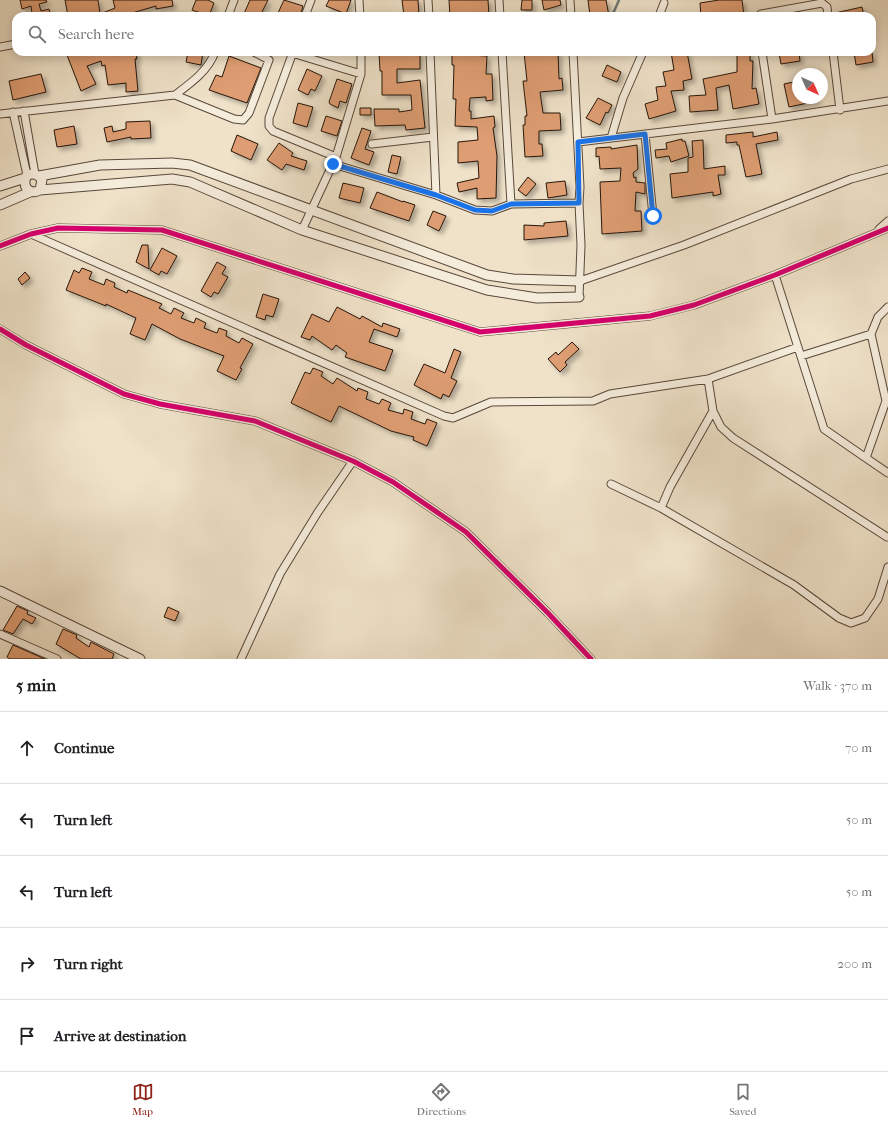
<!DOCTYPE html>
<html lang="en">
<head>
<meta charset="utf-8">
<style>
  body { margin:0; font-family:"IM FELL French Canon",serif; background:#f6f6f6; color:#202124 }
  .compass { position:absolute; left:792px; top:68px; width:36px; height:36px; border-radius:50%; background:#fff; box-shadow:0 2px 10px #0003; rotate:135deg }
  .stop { position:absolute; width:12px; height:12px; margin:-9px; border:3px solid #1a73e8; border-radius:50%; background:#fff }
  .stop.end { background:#1a73e8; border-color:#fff; box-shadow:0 1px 4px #0008 }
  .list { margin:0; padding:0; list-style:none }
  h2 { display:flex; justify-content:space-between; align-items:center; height:52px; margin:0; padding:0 16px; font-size:17px }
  h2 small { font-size:13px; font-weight:400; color:#757577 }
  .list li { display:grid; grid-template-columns:26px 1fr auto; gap:12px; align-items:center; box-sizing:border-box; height:72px; padding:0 16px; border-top:1px solid #e0e0e0 }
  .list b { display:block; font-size:15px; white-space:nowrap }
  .list em { font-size:13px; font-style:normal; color:#757577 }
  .icon { flex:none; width:22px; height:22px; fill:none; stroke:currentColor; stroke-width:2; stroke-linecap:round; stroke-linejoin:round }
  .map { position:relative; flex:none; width:888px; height:659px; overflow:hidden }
  .search { position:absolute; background:#fff; box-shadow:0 2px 10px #0003; left:12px; right:12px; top:12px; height:44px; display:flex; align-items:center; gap:10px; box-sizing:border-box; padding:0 14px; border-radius:12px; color:#757577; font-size:15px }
  .sheet { height:412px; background:#fff }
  nav { display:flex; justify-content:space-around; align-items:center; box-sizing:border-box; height:56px; border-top:1px solid #e0e0e0; background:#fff; font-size:11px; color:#757577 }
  nav a { display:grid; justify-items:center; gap:2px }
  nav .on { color:#8f2418 }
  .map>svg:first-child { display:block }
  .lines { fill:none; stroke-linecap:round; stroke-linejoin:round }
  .stream { stroke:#6d7977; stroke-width:2.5 }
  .building { fill:#de9d72; stroke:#26150b; filter:url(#shadow) }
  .minor-casing { stroke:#58483a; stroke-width:9 }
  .tertiary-casing { stroke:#58483a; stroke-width:11 }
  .minor { stroke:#f5ecdc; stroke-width:7 }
  .tertiary { stroke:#f5ecdc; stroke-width:9 }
  .cycleway-casing { stroke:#f5ecdc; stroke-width:8 }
  .cycleway { stroke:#d6006c; stroke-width:5 }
  .route { stroke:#1a73e8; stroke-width:5 }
</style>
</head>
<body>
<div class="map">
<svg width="888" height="659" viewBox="0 0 888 659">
  <defs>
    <filter id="shadow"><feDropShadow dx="3.5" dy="3.5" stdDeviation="2" flood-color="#0004"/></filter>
  </defs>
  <rect width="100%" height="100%" fill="#efe2c9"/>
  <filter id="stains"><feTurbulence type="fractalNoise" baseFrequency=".005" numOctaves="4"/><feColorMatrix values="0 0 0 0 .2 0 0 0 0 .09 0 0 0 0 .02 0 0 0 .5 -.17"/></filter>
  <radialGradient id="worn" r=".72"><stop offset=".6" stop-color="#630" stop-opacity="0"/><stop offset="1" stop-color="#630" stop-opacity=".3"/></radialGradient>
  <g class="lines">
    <path class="stream" d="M612,16L619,0"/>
  </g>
  <path class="building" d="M20,0H46L47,2L39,4L41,11L49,9L51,16H29V13H32L31,6L22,9Z
    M65,0H98L100,14L115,8L113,0H172L173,6L156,9V6L122,16H68Z
    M196,0H208L214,3L209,16L192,10Z
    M250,0H268L260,16H243Z
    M284,0L303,6L300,16H284L278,13Z
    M329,0H351L346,14L326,6Z
    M402,0H418L419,16H404Z
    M449,0H488L489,16H450Z
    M522,0H532V10H521Z
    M542,0H560L561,5L544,10Z
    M588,0H606L609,16H590Z
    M719,0H742L744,16H701L700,3Z
    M862,7L864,16H836L835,13Z
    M76,52H136L137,59H135L138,91L126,92V83L108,85L105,65L102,66L101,61L87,66L96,84L81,91L67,55Z
    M188,52H203L201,65L186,62Z
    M379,52H420V69H397V83L420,80L425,128L406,130L405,125L375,126L374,109H399V112L412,110L411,95H382V71H380Z
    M452,52H469V55L487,56L486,74H492L493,100L486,101V97L470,98L469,111H471V119L494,116L495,127L493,128L497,156L496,198L477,199V188L459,192L457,183L479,178L478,161L458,163V142L478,140L477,127L455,126L456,99H453L454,65H452Z
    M524,52H558L559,79L562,78L563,90L540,92L543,113H560L561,130L539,131V144H542L543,156L525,157L523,125H525V116H527L523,81H527Z
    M671,52H687L692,79L683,81L684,90L671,91L676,111L649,119L645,104L658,100L656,87L666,86L663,72L674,70Z
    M737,52H750V61H753L752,89L756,88L759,104L733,109L729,85L716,88L718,110L690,112L689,96L706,95L703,79L737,72Z
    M799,52L800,61L781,64L779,53Z
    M854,52H872L873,62L856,65Z
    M229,56L261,68L247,103L209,90L216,75L222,77Z
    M607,65L621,72L617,82L602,76Z
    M307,69L322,76L315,91L311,89L308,95L298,90Z
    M41,74L46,92L13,100L9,81Z
    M337,79L352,84L346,103L340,101L338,108L330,104L329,102Z
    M798,81V98H817V101L789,107L784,84Z
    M598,98L612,105L608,113L606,112L600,125L586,118Z
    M298,103L313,107L307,127L293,123Z
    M360,108H371V115H360Z
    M326,116L342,121L337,136L321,131Z
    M150,121L151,138L131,139V137L107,142L104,128L112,126L113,132L126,129V122Z
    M74,126L77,144L57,147L54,130Z
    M362,128L371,131L365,149L374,152L369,165L351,158Z
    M753,132V137L777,132L778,140L756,144L762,174L746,177L739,145H737V142L726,143V135Z
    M237,135L258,144L251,160L231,151Z
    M682,139V141H685L689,156L671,162L669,156L656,158L655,150L667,149L666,143Z
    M703,140L704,169L725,166V175H718L721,194L713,196V192L672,198L670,174L688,172V158L693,157L692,141Z
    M279,143L293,153L291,156L307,161L304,170L286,164L282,170L267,160Z
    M637,145L638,169L633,173L634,178L636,177V182L645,183V194L636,192L635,211H641L642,231L602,234L600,182L620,181L621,168L600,169L599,156L596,157V148L611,147V149Z
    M392,155L401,157L397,174L388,172Z
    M528,177L536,184L526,196L518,190Z
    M565,181L567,195L548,198L546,183Z
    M343,183L364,188L360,203L339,198Z
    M377,192L403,202V201L415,205L409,221L370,208Z
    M433,211L446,216L439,231L427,225Z
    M566,221L568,236L524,240V225L544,226V223Z
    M142,245H148L149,269L136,262Z
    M162,248L177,256L167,274L161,271L159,275L150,270Z
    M217,262L226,267L222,274L228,277L218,294L214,292L211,297L201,291Z
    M82,268L92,272L89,279L104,285L106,279L115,283L114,287L127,293L128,290L162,304L159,308L171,314L174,308L184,313L181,318L194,323L196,318L206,323L204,328L217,333L219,328L227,331L226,336L239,343L242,338L253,344L240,368L242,369L236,380L217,371L224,356L180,339L152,324L145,340L130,334L136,318L106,304V306L66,290L74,270L79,273Z
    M25,272L30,278L22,285L18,279Z
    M263,294L279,299L273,317L266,315L265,320L256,317Z
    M337,307L360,319L362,316L382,327L383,323L400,329L397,337L374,329L369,342L393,350L385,371L345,357L347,353L336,345L332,350L312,336L310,340L301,337L312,314L329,322Z
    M572,342L579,349L565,362L567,365L560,372L548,359L556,352L558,355Z
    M454,349L461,352L451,378L457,381L449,397L443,394L441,399L414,385L424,364L445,373Z
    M313,368L323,372L321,376L333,384L337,378L357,391L358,388L368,392L366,399L379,404L382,399L391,403L388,410L403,414L404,409L413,412L411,419L425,424L427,419L437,423L427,446L413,440L414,437L391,431L339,406L331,422L291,403L305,372L310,374Z
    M17,606L28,611L27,614L36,618L32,624L23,619L13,634L3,630Z
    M168,607L179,612L175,621L164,617Z
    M63,629L77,635L76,638L89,647L91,642L114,654L112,659H81L56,644Z
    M13,645L45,659H10L7,657Z"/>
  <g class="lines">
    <g class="minor-casing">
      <path id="minor" d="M359,0L360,16
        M428,0L429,16
        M499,0L500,16
        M570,0L571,16
        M228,16L234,0
        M305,16L311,0
        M659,16L664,3
        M759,16L761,14L822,3L827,7L828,16
        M0,47L16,44
        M293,52L269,118V126L273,131L336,157L302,230
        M502,52L511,204
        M762,52L772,119
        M833,52L840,110
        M292,53L361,74
        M175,95C191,83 208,71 215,52
        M24,111L35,174
        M13,112L27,175
        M0,114L175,95L234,119L243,120L249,113L269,60L254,52
        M645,134L653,216
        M611,138L623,98L643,52
        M578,142L772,119L888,101
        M372,144L433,137
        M336,157L361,74V52
        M333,164L436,195L430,52
        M436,195L475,210L492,211L511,204L579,203L580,187L573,52
        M879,229L888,221
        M31,234L444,416L453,418L491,402L593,401L610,394L708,379
        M0,246L31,234L58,228L162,230L480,332L650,316L694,305L775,275L888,228
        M775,275L824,429L866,458
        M580,281L684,245L851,179L888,169
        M579,297L581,245L579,203
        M0,329L26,345L124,394L160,404L255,421L353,461L393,482L466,532L548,613L591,659
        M871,334L878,317L888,307
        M798,347L708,379L713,411L670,487L661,508L794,585L839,618L851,623L865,618L878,599L888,567
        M801,356L871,334L886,401L866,458L888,473
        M713,411L721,427L733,438L887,537
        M611,484L661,508
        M0,634L57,659
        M241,659L280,574L318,512L353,461"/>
    </g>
    <g class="tertiary-casing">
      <path id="tertiary" d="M39,176L100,165L172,163L190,165L487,275L513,279L580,281
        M0,186L25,178
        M40,190L42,180C38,174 34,173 27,175C21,186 29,196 40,190L172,179L190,182L302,230L487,290L537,298L579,297
        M0,205L30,192
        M0,591L140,659"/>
    </g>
    <use href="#minor" class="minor"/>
    <use href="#tertiary" class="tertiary"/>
    <g class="cycleway-casing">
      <path id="cycleway" d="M0,246L31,234L58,228L162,230L480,332L650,316L694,305L775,275L888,228
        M0,329L26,345L124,394L160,404L255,421L353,461L393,482L466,532L548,613L591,659"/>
    </g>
    <use href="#cycleway" class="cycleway"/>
  </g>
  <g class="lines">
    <path class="route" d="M333,164L436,195L475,210L492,211L511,204L579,203L578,142L645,134L653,216"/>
  </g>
  <rect width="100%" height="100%" filter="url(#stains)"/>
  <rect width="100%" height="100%" fill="url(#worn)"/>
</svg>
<svg class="compass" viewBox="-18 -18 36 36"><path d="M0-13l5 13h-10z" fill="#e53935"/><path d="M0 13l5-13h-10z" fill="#757577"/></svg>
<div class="stop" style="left:653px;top:216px"></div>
<div class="stop end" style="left:333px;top:164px"></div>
<div class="search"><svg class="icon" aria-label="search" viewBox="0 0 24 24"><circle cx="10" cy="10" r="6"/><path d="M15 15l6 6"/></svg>Search here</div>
</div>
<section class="sheet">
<h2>5 min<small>Walk · 370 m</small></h2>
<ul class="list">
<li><svg class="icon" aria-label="ahead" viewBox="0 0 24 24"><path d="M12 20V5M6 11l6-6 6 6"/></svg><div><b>Continue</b></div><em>70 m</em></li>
<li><svg class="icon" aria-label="left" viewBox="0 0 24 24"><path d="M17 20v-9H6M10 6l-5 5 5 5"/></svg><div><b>Turn left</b></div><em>50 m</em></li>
<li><svg class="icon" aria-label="left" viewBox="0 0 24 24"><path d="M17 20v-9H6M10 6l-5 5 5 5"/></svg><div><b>Turn left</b></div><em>50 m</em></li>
<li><svg class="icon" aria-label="right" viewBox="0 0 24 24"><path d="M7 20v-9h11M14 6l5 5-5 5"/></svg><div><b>Turn right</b></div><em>200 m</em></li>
<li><svg class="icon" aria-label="arrive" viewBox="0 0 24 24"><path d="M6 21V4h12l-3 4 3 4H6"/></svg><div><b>Arrive at destination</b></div></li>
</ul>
</section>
<nav>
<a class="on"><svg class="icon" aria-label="map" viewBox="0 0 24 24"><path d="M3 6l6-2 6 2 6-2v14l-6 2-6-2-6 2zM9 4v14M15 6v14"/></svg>Map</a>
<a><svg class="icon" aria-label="directions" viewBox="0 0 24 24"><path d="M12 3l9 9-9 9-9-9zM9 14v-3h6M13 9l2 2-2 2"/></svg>Directions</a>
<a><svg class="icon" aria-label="saved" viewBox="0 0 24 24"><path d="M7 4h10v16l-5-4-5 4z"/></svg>Saved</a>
</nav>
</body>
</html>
